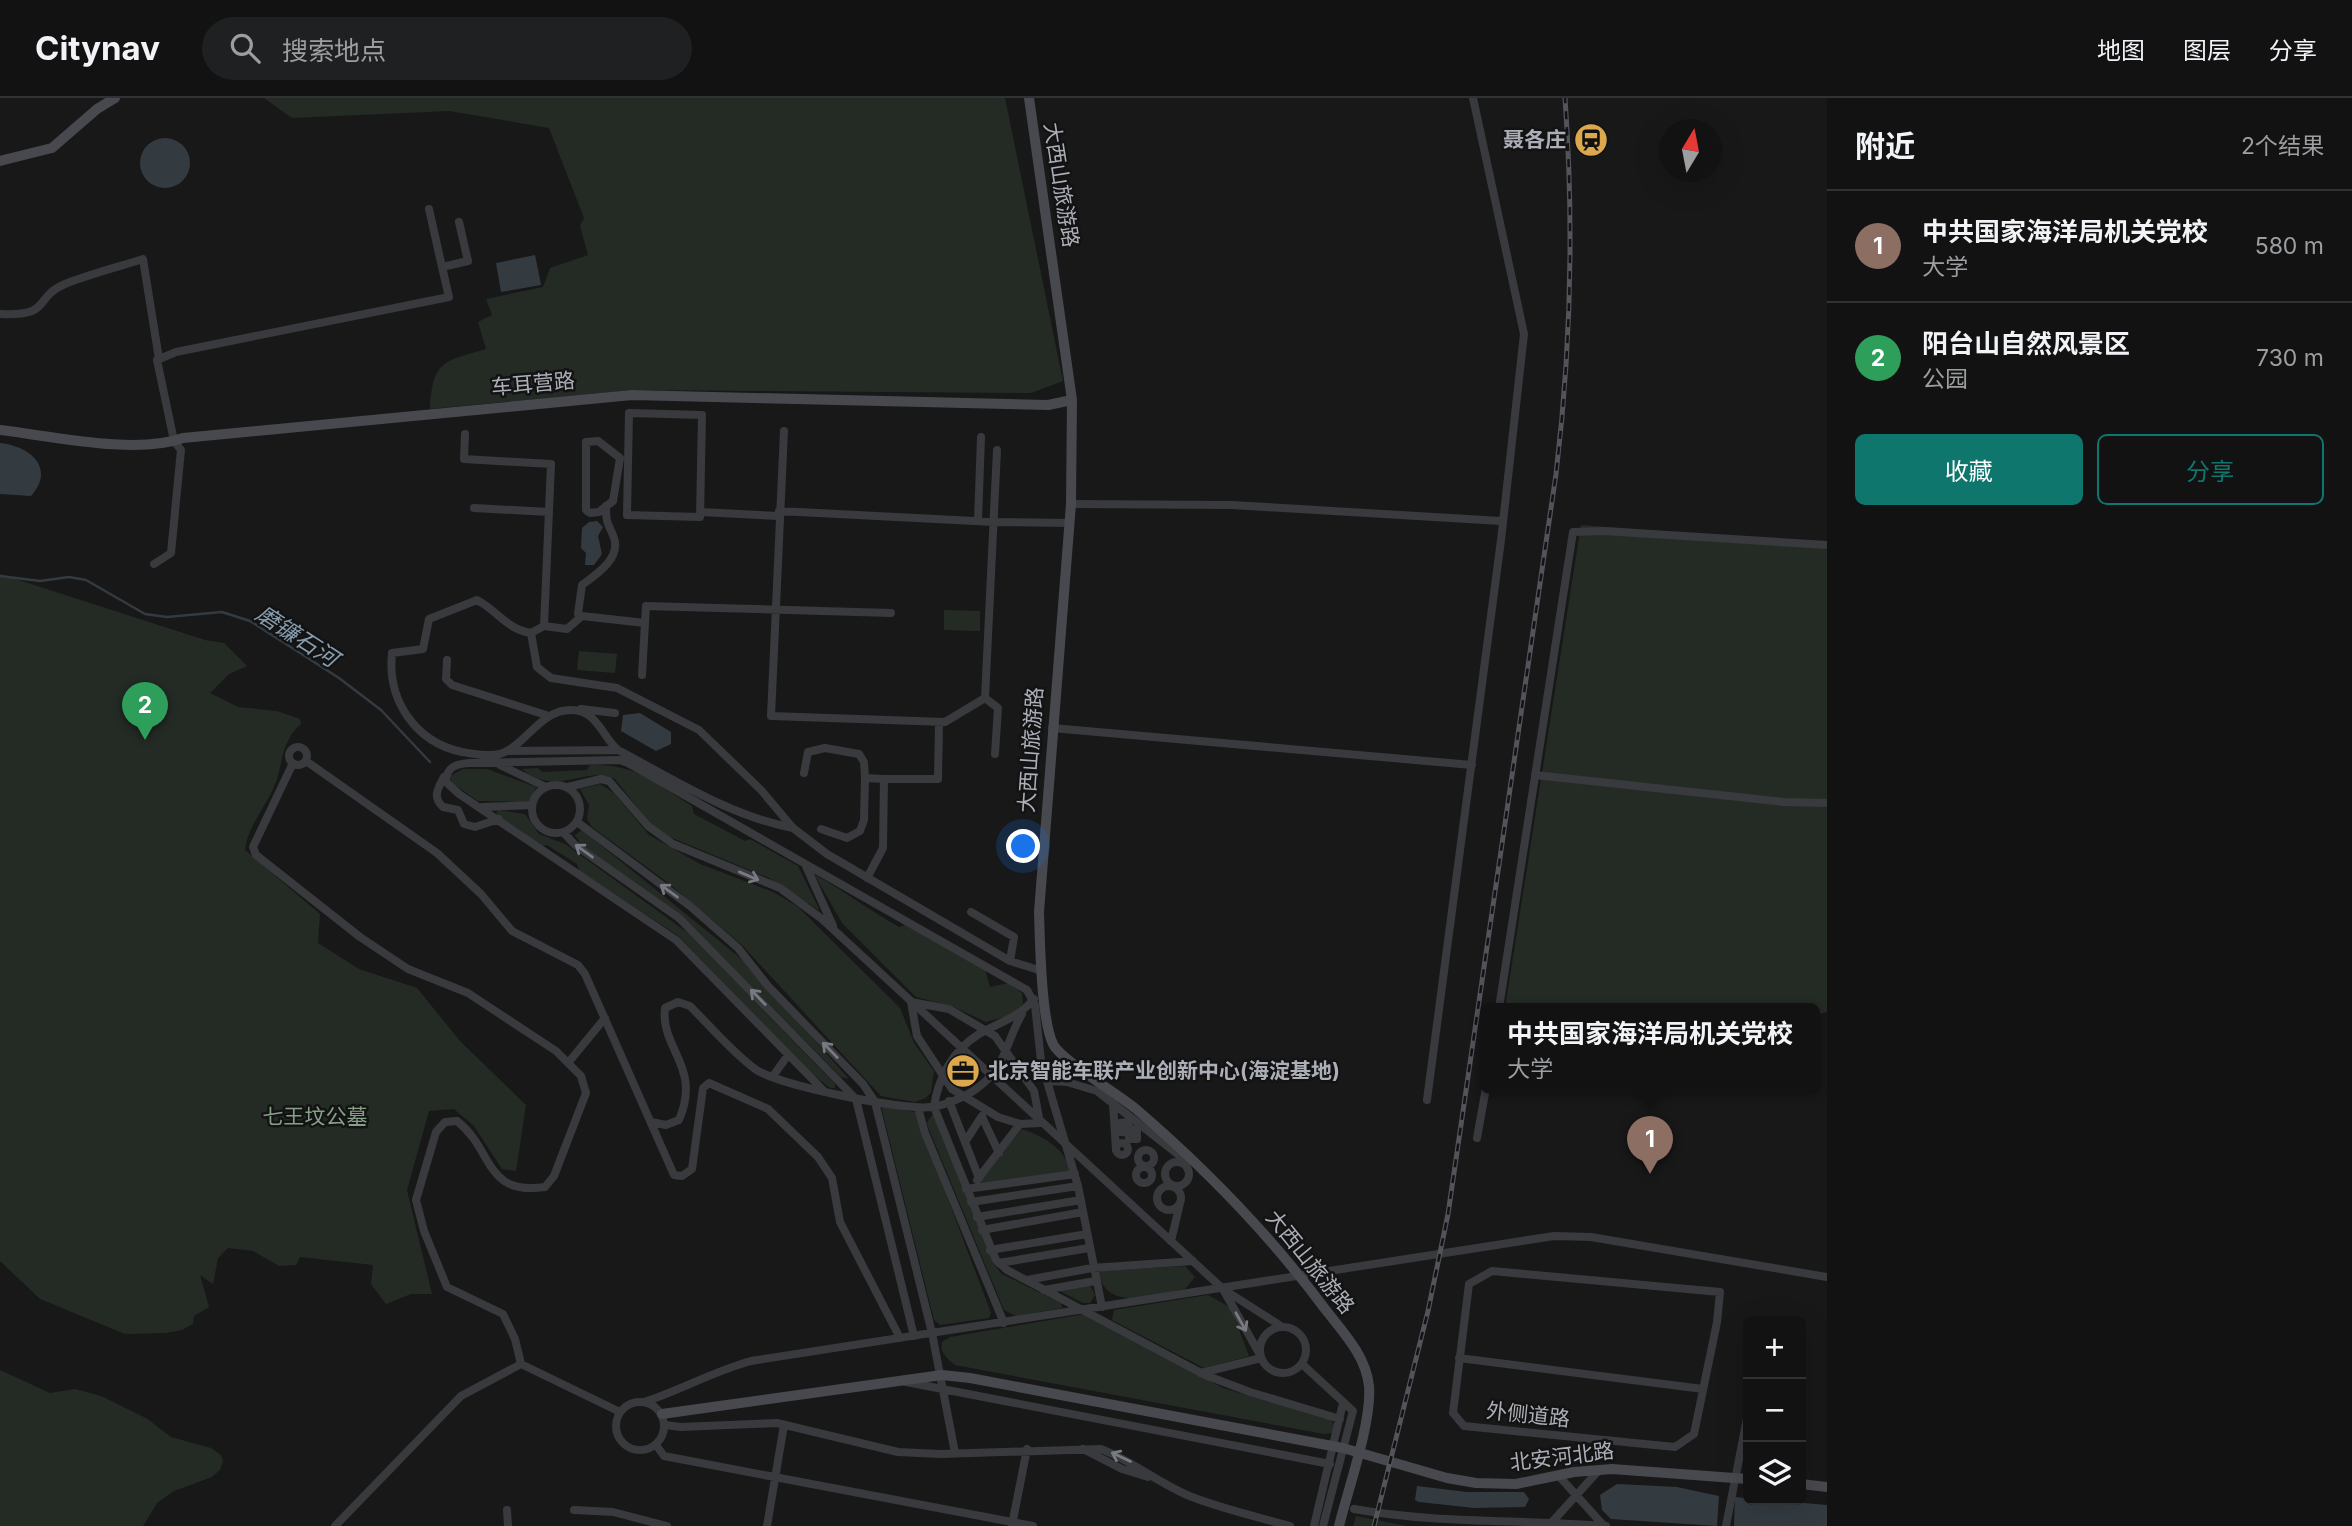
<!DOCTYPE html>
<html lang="zh">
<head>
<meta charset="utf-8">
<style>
  body { margin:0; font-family:Inter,"Noto Sans SC",sans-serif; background:#1f2021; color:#f1f3f6 }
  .controls { position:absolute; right:21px; bottom:21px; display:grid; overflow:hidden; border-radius:10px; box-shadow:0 7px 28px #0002 }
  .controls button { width:63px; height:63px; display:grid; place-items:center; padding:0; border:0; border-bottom:2px solid #313233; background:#121213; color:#f1f3f6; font:35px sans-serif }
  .compass { position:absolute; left:1659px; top:21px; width:63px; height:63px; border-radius:50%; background:#121213; box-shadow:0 7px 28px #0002; rotate:10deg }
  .you { position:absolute; left:1024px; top:749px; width:24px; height:24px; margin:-18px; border:5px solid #fff; border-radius:50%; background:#1a73e8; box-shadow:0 0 0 10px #1a73e833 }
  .badge { display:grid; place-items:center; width:46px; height:46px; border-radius:50%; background:#0f766e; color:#fff; font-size:23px; font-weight:700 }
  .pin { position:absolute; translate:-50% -58px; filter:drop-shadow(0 2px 4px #0008) }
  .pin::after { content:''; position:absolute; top:37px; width:24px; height:21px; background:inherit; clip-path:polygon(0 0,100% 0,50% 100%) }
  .popup { position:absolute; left:1480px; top:905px; width:340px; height:91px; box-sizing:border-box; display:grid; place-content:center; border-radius:10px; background:#121213; filter:drop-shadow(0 2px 5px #0005); font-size:23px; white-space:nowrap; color:#9c9ea0 }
  .popup b { font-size:26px; color:#f1f3f6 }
  .popup::after { content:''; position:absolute; left:50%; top:100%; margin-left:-14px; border:14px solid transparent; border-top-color:#121213 }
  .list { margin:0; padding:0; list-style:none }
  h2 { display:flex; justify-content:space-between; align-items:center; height:91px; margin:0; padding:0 28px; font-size:30px }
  h2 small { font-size:23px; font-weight:400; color:#9c9ea0 }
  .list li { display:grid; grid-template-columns:46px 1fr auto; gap:21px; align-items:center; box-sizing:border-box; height:112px; padding:0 28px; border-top:2px solid #313233 }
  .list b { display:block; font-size:26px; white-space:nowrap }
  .list p { margin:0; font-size:23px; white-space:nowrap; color:#9c9ea0 }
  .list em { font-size:23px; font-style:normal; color:#9c9ea0 }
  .actions { display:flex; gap:14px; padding:21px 28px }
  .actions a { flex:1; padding:16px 0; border:2px solid #0f766e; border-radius:10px; text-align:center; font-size:24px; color:#0f766e }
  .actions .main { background:#0f766e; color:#fff }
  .icon { flex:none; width:38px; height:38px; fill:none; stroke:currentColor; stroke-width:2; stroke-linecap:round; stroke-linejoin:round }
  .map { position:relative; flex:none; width:1827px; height:1428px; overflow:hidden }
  header { display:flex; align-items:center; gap:42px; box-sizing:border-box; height:98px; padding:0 35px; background:#121213; border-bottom:2px solid #313233 }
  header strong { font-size:33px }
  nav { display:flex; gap:38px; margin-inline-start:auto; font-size:24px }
  .search { width:490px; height:63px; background:#1f2021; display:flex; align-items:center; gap:18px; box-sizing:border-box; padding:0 24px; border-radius:38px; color:#9c9ea0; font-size:26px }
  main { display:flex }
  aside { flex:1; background:#121213 }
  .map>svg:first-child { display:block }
  .green { fill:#242b25 }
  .water { fill:#333b41 }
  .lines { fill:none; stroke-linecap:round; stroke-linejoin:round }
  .stream { stroke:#333b41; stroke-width:2.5 }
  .street { stroke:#393a3e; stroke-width:8 }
  .secondary { stroke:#47494e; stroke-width:10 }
  .rail-casing { stroke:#525459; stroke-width:5 }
  .rail { stroke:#131314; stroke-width:2.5; stroke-dasharray:8; stroke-linecap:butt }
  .oneway { stroke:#787a81 }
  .labels { text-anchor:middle; stroke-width:5; stroke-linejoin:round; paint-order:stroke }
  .poi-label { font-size:21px; font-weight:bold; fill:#acafb7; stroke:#131314; text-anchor:end }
  .street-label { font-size:21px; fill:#acafb7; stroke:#131314 }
  .park-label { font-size:21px; fill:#85a086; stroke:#131314 }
  .water-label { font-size:23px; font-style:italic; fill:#879dae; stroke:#131314 }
</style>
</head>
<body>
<header>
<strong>Citynav</strong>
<div class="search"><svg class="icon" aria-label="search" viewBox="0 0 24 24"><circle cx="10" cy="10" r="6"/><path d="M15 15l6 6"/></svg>搜索地点</div>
<nav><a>地图</a><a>图层</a><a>分享</a></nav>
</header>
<main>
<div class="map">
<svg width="1827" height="1428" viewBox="0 0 1827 1428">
  <rect width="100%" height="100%" fill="#181819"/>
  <path class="green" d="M264,0H1005L1063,283L1031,295L633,292L430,311C433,262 443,264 486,251L478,224L492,217L486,201L543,189L550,170L588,157L580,128L584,120L549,30L449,13L292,20Z
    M1581,427L1827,446V914L1815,917L1814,910H1505Z
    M0,476L205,542L224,545L247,568L229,576L210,595L238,609L277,613L300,621L301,626C283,641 283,661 277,681C269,706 248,726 245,752L320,816L318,845L359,871L417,890L460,943L526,1007L516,1073L502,1071L474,1028L454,1011L429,1013L407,1092L432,1196H411L386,1206L371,1186L373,1167L300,1159L296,1167L279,1168L253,1153L228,1150L218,1160L213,1186L200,1177L209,1209L194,1218L193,1226L182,1232L166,1235L125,1236L40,1201L0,1163Z
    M944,512L980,513V533L944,532Z
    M579,553L617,556L615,575L577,572Z
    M590,667C637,666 653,684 692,708L694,716L745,743L750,741L798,768L820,813L769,780L670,739L651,727L615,681C586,667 556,700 522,671L538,670L542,674L587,672Z
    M463,671H487L536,689L530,704L478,703L452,685L450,678Z
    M600,686L614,695L649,737L700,766L773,794L797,808L900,910L914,945L934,973L931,994L926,1000L915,1004L881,998L742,847L667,784L592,729L587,721L589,707L580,691Z
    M498,712L525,716L539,736L565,746L688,835L835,986V990H830L812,976L677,837L579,773L577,766L547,747L541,748L496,716Z
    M582,732L744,863L849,981L841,979L679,816L581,747L575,737Z
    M814,776C844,793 869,812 899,829L905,827L985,871L990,889L1008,885L1022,895L1023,906L1011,917L986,924L952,908L916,899L842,825Z
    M881,1008L915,1014L991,1215L989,1220L940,1227L934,1222Z
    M934,1015L993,1165L1002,1176L1061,1205L1062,1210L1016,1218L1004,1212L928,1029L927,1024Z
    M1022,1031C1042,1038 1066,1050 1070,1073L978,1086Z
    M1185,1168L1195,1179L1185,1191C1157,1196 1105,1216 1098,1173Z
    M1090,1187L1095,1197L1090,1205H1083L1058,1192Z
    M1208,1197L1231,1210L1249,1258L1204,1270L1112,1222L1114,1212Z
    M1085,1216L1223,1290L1331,1322L1335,1329L1333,1335L1324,1336L955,1267C947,1260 939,1254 942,1244L950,1239Z
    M0,1272L50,1295L75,1291L101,1298L146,1320L171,1339L211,1350L221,1357L223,1363L220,1372L212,1379L174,1393L157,1405L143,1428H0Z
    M1356,1418L1407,1428H1353Z"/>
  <path class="water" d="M140 65a25 25 0 1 1 50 0a25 25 0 1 1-50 0Z
    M535,157L541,187L501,194L496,165Z
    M0,345C30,348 56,370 31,398L0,396Z
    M597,423L603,429L598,438L602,456L594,467H585L586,455L581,450L582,430L589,424Z
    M640,615L671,634V646L656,653L621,633L623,617Z
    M1617,1386L1677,1389L1719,1398L1717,1428L1611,1421L1602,1412L1600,1397Z
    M1417,1388L1467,1394H1524L1529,1401L1525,1409L1474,1410L1419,1404L1415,1402Z
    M1735,1399L1827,1407V1428H1734Z"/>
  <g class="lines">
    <path class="stream" d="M0,478L40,483L69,479L86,482L145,516L167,519L222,514L250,523L339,580L381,612L430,664"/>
    <path class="street" d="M429,111L442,169
      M0,216C54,218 32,200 65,186C90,176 118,169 143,161L159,261
      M629,315L702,317L700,419L627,417Z
      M784,333L771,618L945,624L985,600L997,352
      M465,336L464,361L551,366L544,528L531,535L537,569L551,580L617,590L699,632L761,692L793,730L827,756L1010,863L1042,873
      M598,343L620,360L613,403L599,414L590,415L586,412V344Z
      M1071,406L1232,407L1501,423
      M474,410L549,414
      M779,413L994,424L1070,425
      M700,414L779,418
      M978,423L981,339
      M154,466L171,455L181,352L174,343L157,262L176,254L449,199L442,169L468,163L459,124
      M582,518L578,516L582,487C597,476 621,460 614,440C608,424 606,427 606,408
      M645,525L646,508L891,515
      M544,528L567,531L582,518L645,525L642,577
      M531,535C506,531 498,513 477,502L429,521L423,551L392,555C387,602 415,644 462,654C474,656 488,659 500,656C527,647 540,611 572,612C597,612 603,640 618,652C675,682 730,718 793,730
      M447,562L446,581L452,587L549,618
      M985,600L998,610L995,656
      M581,611L615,615
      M1052,630L1472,667
      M289 658a9 9 0 1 1 18 0a9 9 0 1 1-18 0Z
      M507,653L618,652
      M306,663L437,755L481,796L512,833L578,867L585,876L674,1077L682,1078L692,1071L703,990L709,985L768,1011L818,1059L832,1080L840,1124L900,1240
      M293,665L253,749L256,757L360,839L408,871L468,895L556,953L581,978L586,995L554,1078L545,1089C484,1098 494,1052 457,1023L445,1024L436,1034L416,1102L424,1133L447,1189L503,1216L515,1241L521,1266L461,1298L335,1428
      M500,667L546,689
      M804,675L808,654L825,650L859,656L864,664L865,680L884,681
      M1535,677L1784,704L1827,705
      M444,679C438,690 432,699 443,709L458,712L464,726L475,729L499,721
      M532 711a24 24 0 1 1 48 0a24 24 0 1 1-48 0Z
      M568,689L601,681L609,683L648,728L673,746L780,790L822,821L1223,1191L1281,1228
      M482,709L532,707
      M577,724L690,808L738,850L768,888L863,986L875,1004L932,1235L955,1355
      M821,731L847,740L860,733L864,722L865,680
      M564,735L575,747L679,820L856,1001L914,1238
      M805,766L833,828
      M867,780L883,750L884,681H938L939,624
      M971,814L1014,839L1010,863
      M1034,901C1017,921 999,924 979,936C953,952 938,980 934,1009L996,1162L1007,1172L1205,1277L1250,1294L1340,1321
      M911,904L949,911L995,938L1034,993L1040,1025L1020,1026L998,1019L952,991L917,938Z
      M1499,910L1573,434L1604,433L1827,447
      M568,965L605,920
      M773,978L788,957
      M1048,983L1067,984L1097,993L1184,1061L1188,1072
      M824,993L676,842L459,696L446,684C446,669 456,666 469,665L620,662L628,665L1027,892L1035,907L1041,963L1078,1088L1102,1209
      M1427,1002L1501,442L1524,236L1473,0
      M949,1003L979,1080
      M1113,1005L1116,1052
      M918,1010L925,1035L1004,1225
      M982,1019L999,1055
      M651,1024L666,1027L679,1022C702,968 660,951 665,910L678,904L690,908C711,929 732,954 755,971C777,987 904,1013 931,1009C944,1008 965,999 976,991C1007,969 1005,945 1022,916
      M1129,1033V1041H1137V1033L1132,1031C1128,1033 1126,1035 1121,1034L1120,1025L1128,1024L1129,1033
      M1477,1040L1486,990
      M965,1044L982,1018
      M1116 1051a6 6 0 1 1 12 0a6 6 0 1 1-12 0Z
      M1138 1060a8 8 0 1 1 16 0a8 8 0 1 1-16 0Z
      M1165 1076a12 12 0 1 1 24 0a12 12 0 1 1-24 0Z
      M1136 1077a8 8 0 1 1 16 0a8 8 0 1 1-16 0Z
      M977,1082L1020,1026
      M1157 1100a12 12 0 1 1 24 0a12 12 0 1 1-24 0Z
      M966,1091L1075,1076
      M971,1104L1078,1088
      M977,1119L1081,1102
      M982,1132L1083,1114
      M1171,1143L1180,1105
      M990,1152L1087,1136
      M999,1165L1089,1150
      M1492,1173L1720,1194L1717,1224L1694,1336L1675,1349L1464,1328L1453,1315L1469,1186Z
      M1027,1182L1092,1170L1193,1163
      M1044,1192L1095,1183
      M1224,1193L1259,1255
      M1260 1252a23 23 0 1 1 46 0a23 23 0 1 1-46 0Z
      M1459,1260L1703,1291
      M521,1266L620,1314
      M1302,1266L1353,1313L1323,1428
      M1201,1275L1261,1260
      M906,1284L1330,1366
      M616 1328a24 24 0 1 1 48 0a24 24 0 1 1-48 0Z
      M644,1304C681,1292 714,1273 751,1263L1554,1138L1591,1139L1827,1179
      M665,1327L681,1329L777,1325L898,1354L940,1356L1101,1351C1133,1363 1159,1386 1192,1399C1223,1411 1258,1419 1290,1428
      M656,1347L664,1358L1033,1428
      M1083,1351L1122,1371L1148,1379
      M1558,1377L1604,1428
      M1354,1411C1438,1426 1522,1421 1606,1428
      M507,1412L508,1428
      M574,1412L613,1414L667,1428
      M1553,1423L1600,1371
      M1012,1427L1027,1351
      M767,1428L784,1327
      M1314,1428L1343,1305
      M1726,1428L1748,1315"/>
    <path class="secondary" d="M1029,0L1072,302L1071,406L1039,814C1040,843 1041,921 1053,946C1061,962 1118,996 1136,1011C1206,1071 1270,1137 1325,1211C1343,1234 1366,1258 1369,1288C1372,1324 1348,1391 1339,1428
      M0,63L52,50L97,11L115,0
      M0,332C51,338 136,357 183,340L632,297L1048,307L1072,302
      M662,1316L942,1277L970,1280L1343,1350L1447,1380L1476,1385L1516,1386L1574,1374L1612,1371L1748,1381
      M1801,1386L1827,1389"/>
    <g class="rail-casing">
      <path id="rail" d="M1374,1428L1428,1213L1448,1116L1556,376C1571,251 1574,126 1565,0"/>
    </g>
    <use href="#rail" class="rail"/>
  </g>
  <defs><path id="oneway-shaft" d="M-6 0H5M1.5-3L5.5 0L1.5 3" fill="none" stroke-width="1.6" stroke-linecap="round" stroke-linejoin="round" transform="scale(1.75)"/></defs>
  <g class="oneway">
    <use href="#oneway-shaft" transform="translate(584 753) rotate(-144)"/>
    <use href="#oneway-shaft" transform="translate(749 778) rotate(23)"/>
    <use href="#oneway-shaft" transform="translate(669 793) rotate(-144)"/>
    <use href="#oneway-shaft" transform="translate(758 899) rotate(-134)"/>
    <use href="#oneway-shaft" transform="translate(830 952) rotate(-134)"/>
    <use href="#oneway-shaft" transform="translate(1241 1224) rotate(61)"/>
    <use href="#oneway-shaft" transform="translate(1121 1359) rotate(-155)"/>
  </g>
  <defs>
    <g id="station-disc" transform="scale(1.75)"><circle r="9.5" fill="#dca84d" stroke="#131314"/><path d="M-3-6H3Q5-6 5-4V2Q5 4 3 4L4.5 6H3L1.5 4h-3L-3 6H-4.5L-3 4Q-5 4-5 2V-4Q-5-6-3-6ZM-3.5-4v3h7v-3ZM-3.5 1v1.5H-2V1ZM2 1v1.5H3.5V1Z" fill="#111"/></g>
    <g id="office-disc" transform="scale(1.75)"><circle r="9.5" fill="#dca84d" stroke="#131314"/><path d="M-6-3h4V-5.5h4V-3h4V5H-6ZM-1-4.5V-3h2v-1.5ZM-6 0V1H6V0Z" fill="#111"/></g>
  </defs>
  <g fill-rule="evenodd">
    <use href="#station-disc" x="1591" y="42"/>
    <use href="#office-disc" x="963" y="973"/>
  </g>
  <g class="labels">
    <g class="poi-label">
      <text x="1566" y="49">聂各庄</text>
      <text x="988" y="980" text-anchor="start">北京智能车联产业创新中心(海淀基地)</text>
    </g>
    <g class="street-label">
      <text transform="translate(1061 87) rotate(81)" y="7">大西山旅游路</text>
      <text transform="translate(533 286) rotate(-5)" y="7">车耳营路</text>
      <text transform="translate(1031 652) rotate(-86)" y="7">大西山旅游路</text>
      <text transform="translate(1310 1164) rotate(51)" y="7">大西山旅游路</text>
      <text transform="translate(1528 1317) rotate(6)" y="7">外侧道路</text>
      <text transform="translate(1562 1359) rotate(-7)" y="7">北安河北路</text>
    </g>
    <g class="park-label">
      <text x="315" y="1026">七王坟公墓</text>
    </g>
    <g class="water-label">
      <text transform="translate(297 538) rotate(33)" y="8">磨镰石河</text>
    </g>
  </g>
</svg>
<div class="controls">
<button>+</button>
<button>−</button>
<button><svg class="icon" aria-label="layers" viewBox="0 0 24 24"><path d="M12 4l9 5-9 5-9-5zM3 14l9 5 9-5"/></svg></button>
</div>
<svg class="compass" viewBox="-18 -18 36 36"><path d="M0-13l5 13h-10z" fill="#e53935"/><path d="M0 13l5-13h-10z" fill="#9c9ea0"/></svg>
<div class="you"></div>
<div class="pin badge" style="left:1650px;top:1076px;background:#8d6e63">1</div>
<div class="popup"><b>中共国家海洋局机关党校</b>大学</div>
<div class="pin badge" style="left:145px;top:642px;background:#2e9e5b">2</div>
</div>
<aside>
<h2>附近<small>2个结果</small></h2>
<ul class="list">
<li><span class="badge" style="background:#8d6e63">1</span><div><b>中共国家海洋局机关党校</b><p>大学</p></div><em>580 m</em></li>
<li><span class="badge" style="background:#2e9e5b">2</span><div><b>阳台山自然风景区</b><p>公园</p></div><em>730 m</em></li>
</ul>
<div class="actions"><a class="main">收藏</a><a>分享</a></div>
</aside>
</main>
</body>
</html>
